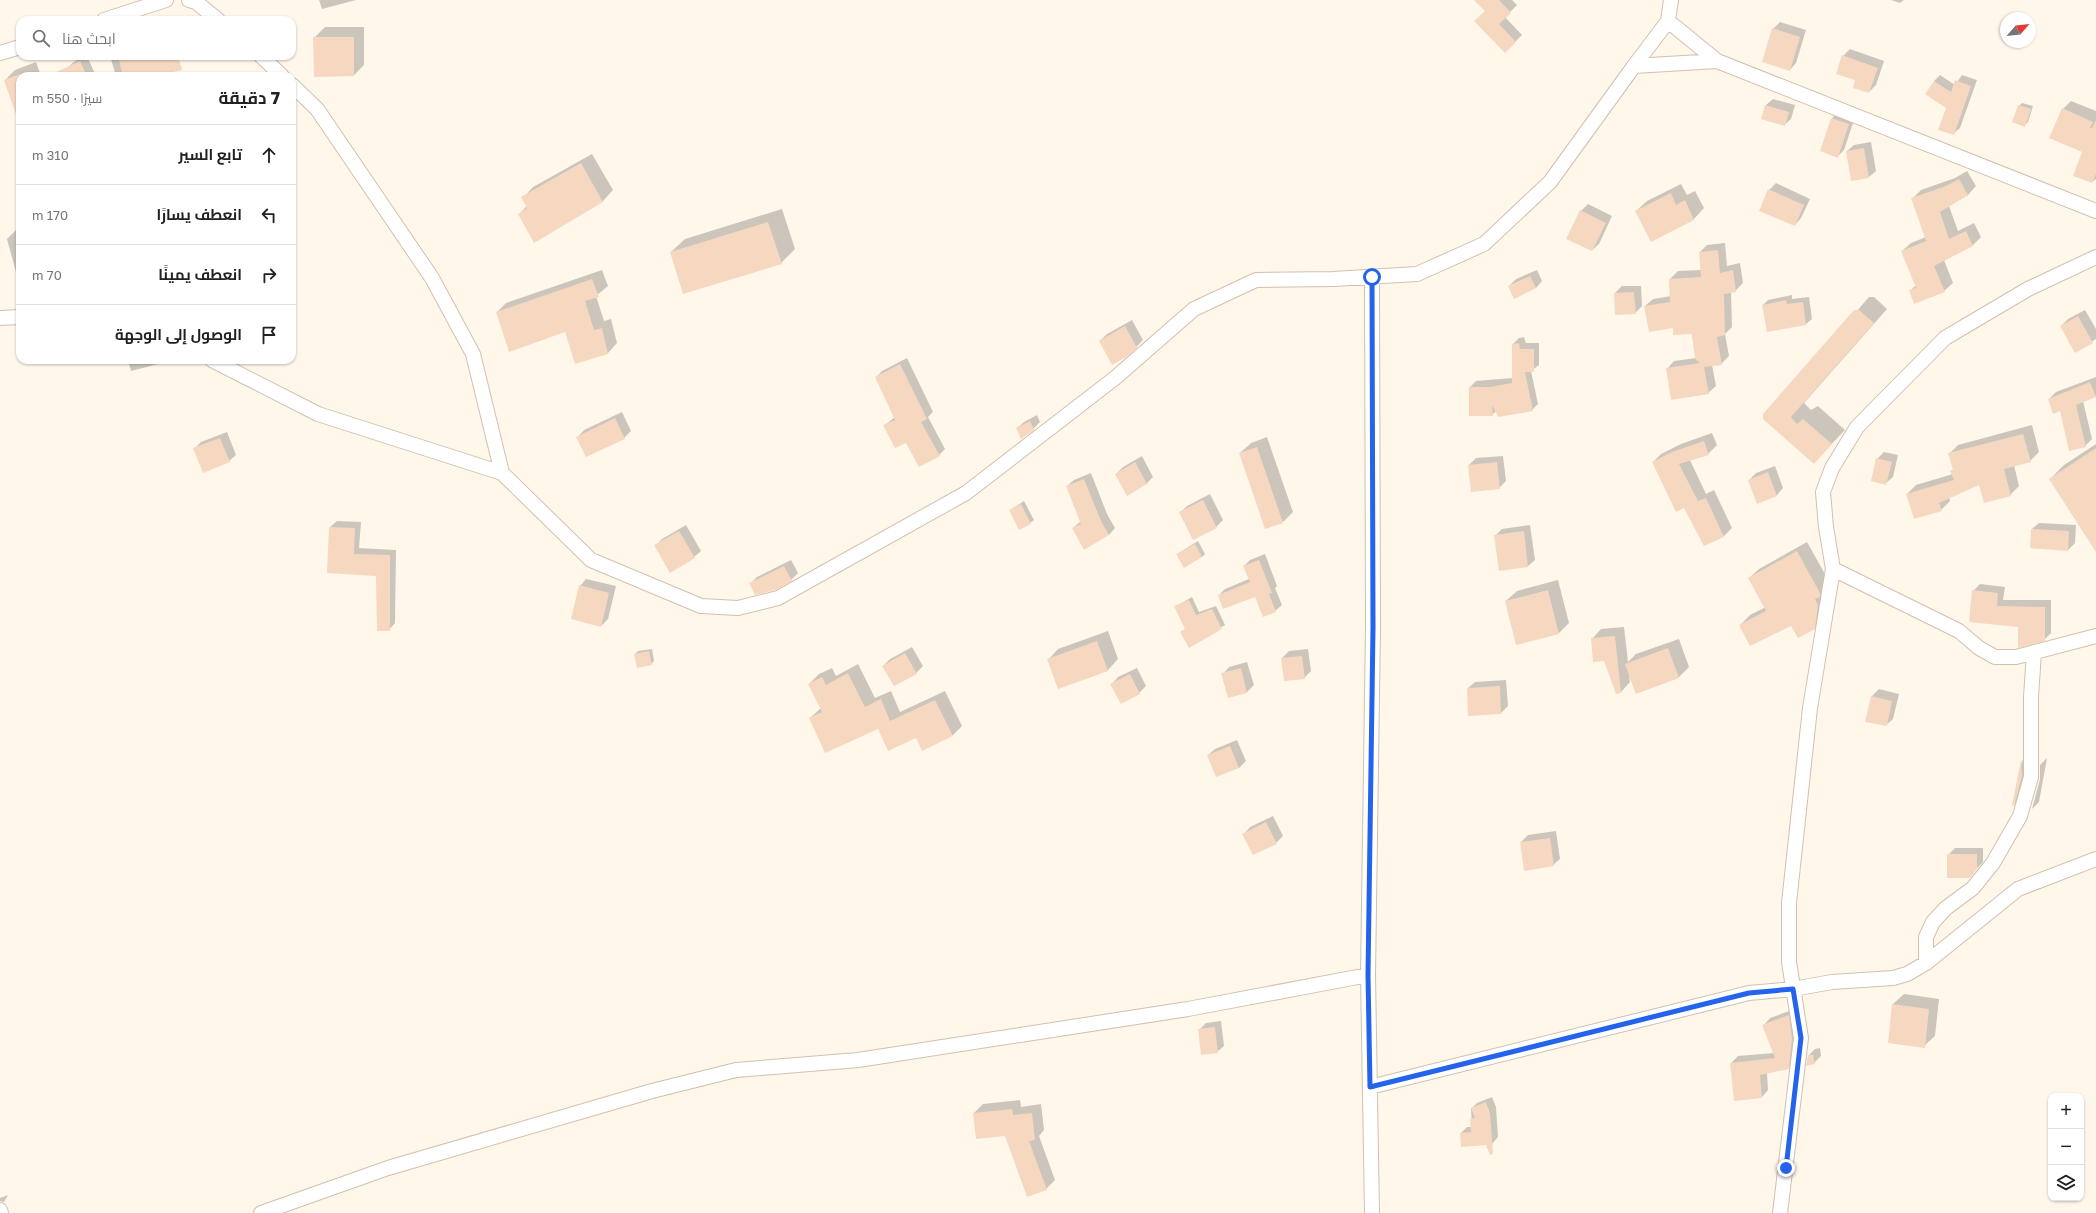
<!DOCTYPE html>
<html lang="ar">
<head>
<meta charset="utf-8">
<style>
  body { margin:0; font-family:"Golos Text",Cairo,sans-serif; background:#f2f2f2; color:#202124; direction:rtl }
  .controls { position:absolute; right:12px; bottom:12px; display:grid; overflow:hidden; border-radius:8px; box-shadow:0 1px 3px #0004 }
  .controls button { width:36px; height:36px; display:grid; place-items:center; padding:0; border:0; border-bottom:1px solid #e0e0e0; background:#fff; color:#202124; font:20px sans-serif }
  .compass { position:absolute; left:2000px; top:12px; width:36px; height:36px; border-radius:50%; background:#fff; box-shadow:0 1px 3px #0004; rotate:62deg }
  .stop { position:absolute; width:12px; height:12px; margin:-9px; border:3px solid #2563eb; border-radius:50%; background:#fff }
  .stop.end { background:#2563eb; border-color:#fff; box-shadow:0 1px 4px #0008 }
  .list { margin:0; padding:0; list-style:none }
  h2 { display:flex; justify-content:space-between; align-items:center; height:52px; margin:0; padding:0 16px; font-size:17px }
  h2 small { font-size:13px; font-weight:400; color:#757577 }
  .list li { display:grid; grid-template-columns:26px 1fr auto; gap:12px; align-items:center; box-sizing:border-box; height:60px; padding:0 16px; border-top:1px solid #e0e0e0 }
  .list b { display:block; font-size:15px; white-space:nowrap }
  .list em { font-size:13px; font-style:normal; color:#757577 }
  .icon { flex:none; width:22px; height:22px; fill:none; stroke:currentColor; stroke-width:2; stroke-linecap:round; stroke-linejoin:round }
  .map { position:relative; flex:none; width:2096px; height:1213px; overflow:hidden; direction:ltr }
  .search { position:absolute; background:#fff; box-shadow:0 1px 3px #0004; left:16px; top:16px; width:280px; height:44px; display:flex; align-items:center; gap:10px; box-sizing:border-box; padding:0 14px; border-radius:12px; color:#757577; font-size:15px }
  .panel { position:absolute; background:#fff; box-shadow:0 1px 3px #0004; left:16px; top:72px; width:280px; height:292px; border-radius:12px; direction:rtl }
  .map>svg:first-child { display:block }
  .shadow { fill:#0003 }
  .building { fill:#f5d8bf }
  .lines { fill:none; stroke-linecap:round; stroke-linejoin:round }
  .minor-casing { stroke:#d2c0ae; stroke-width:16 }
  .minor { stroke:#fff; stroke-width:14 }
  .route { stroke:#2563eb; stroke-width:5 }
</style>
</head>
<body>
<div class="map">
<svg width="2096" height="1213" viewBox="0 0 2096 1213">
  <rect width="100%" height="100%" fill="#fef7ea"/>
  <path class="shadow" d="M319,0H356L322,9Z
    M1483,0H1512L1517,5L1505,17L1522,35L1505,52L1486,11Z
    M1891,0H1904L1900,3Z
    M161,17L162,20H149Z
    M1780,22L1806,30L1796,63L1790,70L1773,29Z
    M325,27H364V65L354,75L315,76L314,38Z
    M1850,49L1884,61L1876,85L1869,92L1857,80L1843,56Z
    M84,56H87L96,76H72L68,67L75,61Z
    M110,56H172L175,67L168,74L161,76H116Z
    M36,62L41,76H20V122L5,80L15,70Z
    M1940,75L1955,85L1962,75L1977,80L1960,128L1953,134L1947,108L1934,81Z
    M1773,99L1795,105L1791,119L1784,125L1762,119L1766,105Z
    M2071,101L2096,111V179L2092,182L2084,152L2063,109Z
    M2022,103L2033,106L2028,122L2025,125L2019,106Z
    M1839,112L1855,117L1844,150L1838,156L1832,118Z
    M1871,142L1876,171L1869,177L1847,151L1854,145Z
    M592,154L613,190L603,201L535,241L519,214L527,206L523,198L533,187Z
    M1967,171L1976,186L1968,195L1949,206L1958,231L1974,223L1981,237L1973,245L1944,260L1953,283L1944,291H1910L1916,285L1902,251L1911,243L1926,237L1912,199L1921,190L1955,178Z
    M1776,183L1810,199L1801,218L1795,225L1769,190Z
    M1681,184L1687,195L1695,191L1704,208L1694,219L1651,240L1636,211L1647,201Z
    M1588,204L1612,216L1599,244L1592,250L1581,211Z
    M782,209L795,249L781,263L671,252L685,239Z
    M20,229V287L7,239L16,230Z
    M1725,243L1727,266L1740,263L1743,283L1735,291H1731L1732,327L1725,334L1729,356L1721,364L1712,365L1716,386L1708,393L1667,369L1674,361L1696,358L1692,333L1674,327L1645,306L1653,299L1671,296L1670,279L1678,271L1701,270L1700,252L1707,245Z
    M602,270L608,286L596,296L604,321L611,319L617,343L608,353L566,331L497,312L506,303Z
    M1537,270L1542,281L1536,288L1509,286L1516,279Z
    M1622,286H1641L1642,306L1635,313L1615,293Z
    M1792,295V299L1809,297L1812,319L1806,324L1763,305L1768,300Z
    M1869,297H1874L1887,309L1804,403L1811,410L1818,406L1845,430L1827,449L1764,418Z
    M2085,310L2096,329V339L2075,352L2061,326L2068,319Z
    M1132,320L1143,340L1136,347L1100,341L1107,334Z
    M1524,337L1526,343H1539V365L1531,371L1538,404L1532,410L1496,411L1492,415L1470,387L1476,381L1513,378V344L1519,338Z
    M907,358L933,412L928,417L945,449L939,455L885,425L895,417L876,377L882,371Z
    M128,360H169L166,362L131,371Z
    M2096,377V396L2083,401L2092,439L2085,446L2061,410L2049,399L2056,392Z
    M622,412L631,431L624,438L578,437L584,430Z
    M1037,415L1040,422L1033,429L1017,428L1024,422Z
    M2032,425L2039,452L2030,461L2014,465L2019,486L2010,495L1980,484L1949,497L1950,501L1941,510L1907,494L1916,485L1953,474L1951,471L1954,469L1949,454L1958,445Z
    M227,432L236,455L229,461L194,449L201,442Z
    M1712,433L1717,445L1708,454L1690,460L1706,494L1714,490L1732,528L1724,536L1704,545L1685,507L1653,462L1661,454L1681,444Z
    M1267,437L1293,512L1283,522L1240,453L1251,443Z
    M2096,444V550L2050,479L2064,465Z
    M1884,452L1898,455L1893,477L1886,483L1877,459Z
    M1142,456L1153,477L1147,483L1127,494L1116,474L1123,467Z
    M1503,456L1506,481L1499,488L1469,465L1476,458Z
    M1775,466L1783,488L1777,495L1758,503L1749,480L1756,473Z
    M1091,473L1107,514L1115,528L1109,535L1073,528L1081,521L1067,486L1074,480Z
    M1210,494L1223,520L1216,527L1180,513L1187,506Z
    M1024,501L1034,520L1030,523L1010,510Z
    M337,521L361,522L359,548L396,550L395,623L389,630L377,575L328,572L330,527Z
    M2039,523L2076,525L2075,543L2068,550L2032,529Z
    M686,525L701,551L694,557L655,546L662,539Z
    M1530,525L1535,560L1528,566L1500,570L1496,535L1502,529Z
    M1198,541L1205,554L1202,557L1177,554Z
    M1807,542L1830,583L1824,618L1814,628L1791,624L1740,625L1750,615L1766,607L1749,578L1759,569Z
    M1265,554L1277,586L1275,588L1282,605L1275,611L1256,595H1219L1225,589L1249,579L1244,566L1250,560Z
    M791,560L798,573L791,580L750,584L757,577Z
    M586,579L616,586L608,619L601,626L580,586Z
    M1558,580L1569,623L1559,633L1506,601L1517,591Z
    M1980,584L2005,587L2003,600H2051V633L2044,640L2019,626L1973,591Z
    M1192,597L1199,612L1216,606L1225,625L1189,646L1181,632L1186,628L1175,607Z
    M1624,627L1628,662L1636,654L1679,639L1689,667L1679,677L1636,693L1629,675L1630,682L1621,692L1605,660L1592,639L1601,629Z
    M1108,631L1118,659L1108,670L1059,688L1048,660L1058,649Z
    M912,647L923,666L916,673L883,666L890,659Z
    M652,649L654,661L651,664L635,654L638,651Z
    M1308,649L1311,671L1304,678L1282,658L1289,651Z
    M1247,662L1254,685L1247,692L1229,697L1223,674L1229,667Z
    M858,664L875,698L891,691L900,712L945,691L962,726L953,735L917,737L879,727L810,718L821,708L809,684L819,674L832,668L836,676Z
    M1137,668L1146,686L1139,693L1112,684L1118,677Z
    M1506,680L1508,706L1501,713L1468,688L1475,682Z
    M1879,689L1899,694L1893,719L1886,725L1866,721L1872,696Z
    M1237,740L1246,761L1239,768L1208,755L1215,749Z
    M2028,755L2020,798L2013,805L2022,761Z
    M2047,758L2039,802L2032,809L2040,779V765Z
    M1273,816L1283,836L1276,843L1244,834L1250,827Z
    M1556,831L1560,859L1553,865L1521,842L1528,835Z
    M1955,848H1983V862L1969,877L1948,855Z
    M1904,994L1939,999L1935,1036L1924,1046L1893,1004Z
    M1795,1009V1061L1788,1068L1767,1073L1768,1090L1762,1097L1731,1063L1738,1056L1774,1053L1764,1025L1770,1018Z
    M1221,1021L1224,1046L1217,1052L1199,1030L1206,1023Z
    M1820,1048L1821,1056L1814,1063L1808,1056L1815,1049Z
    M1492,1097L1496,1107L1498,1137L1492,1144L1461,1133L1467,1127H1472L1471,1109L1477,1103Z
    M1020,1100L1021,1107L1041,1104L1044,1130L1039,1136L1055,1180L1046,1189L1005,1135L974,1113L983,1104Z
    M8,1195L4,1202L0,1201V1198Z"/>
  <path class="building" d="M1474,0H1499L1511,13L1499,24L1516,42L1505,53L1474,21L1485,11Z
    M1772,28L1800,37L1790,71L1762,62Z
    M313,37H354V76L314,77Z
    M1842,55L1878,68L1869,93L1853,88L1855,80L1836,74Z
    M118,56H178L182,70L168,73L169,76H123Z
    M80,61L87,76H48Z
    M20,74V119L18,120L4,80Z
    M1955,80L1971,86L1954,135L1938,130L1946,108L1925,94L1934,81L1951,92Z
    M1765,105L1789,112L1785,126L1761,119Z
    M2018,105L2031,109L2025,127L2012,122Z
    M2062,108L2093,122L2090,128H2092L2096,120V174L2092,183L2073,176L2082,152L2049,138Z
    M1831,118L1849,124L1838,158L1820,151Z
    M1864,148L1869,178L1851,181L1846,151Z
    M581,163L603,202L534,243L518,214L527,208L521,197Z
    M1959,179L1968,195L1940,212L1949,239L1966,231L1973,246L1934,266L1945,292L1914,304L1909,290L1916,288L1901,251L1926,241L1911,198L1946,186Z
    M1768,189L1804,205L1795,226L1759,211Z
    M1671,193L1676,205L1685,200L1694,220L1651,242L1635,211Z
    M1580,210L1606,223L1592,251L1566,239Z
    M768,222L782,264L683,294L670,252Z
    M1718,250L1720,273L1733,270L1736,292L1724,294L1725,335L1717,337L1722,365L1704,367L1709,394L1671,400L1666,368L1700,363L1695,359L1692,334L1673,335V328L1649,332L1644,306L1670,302L1669,279L1701,277L1699,252Z
    M1530,276L1536,288L1514,299L1508,286Z
    M592,279L599,297L585,301L594,330L602,328L608,354L575,364L565,332L509,352L496,312Z
    M1634,292L1636,314L1615,315L1614,293Z
    M1786,300L1787,304L1803,302L1806,325L1767,332L1762,305Z
    M1854,310H1859L1874,323L1791,417L1797,424L1803,419L1832,444L1814,464L1763,419V414Z
    M2078,316L2093,343L2075,353L2060,326Z
    M1125,326L1137,348L1126,357L1112,365L1099,341Z
    M1519,343L1520,349H1534V372H1525L1533,411L1498,417L1492,405L1493,416H1469V387H1490L1512,383V344Z
    M900,364L927,419L921,422L940,456L919,467L906,443L895,448L883,425L895,420L875,377Z
    M2090,382L2096,397L2076,405L2086,447L2069,451L2060,411L2053,414L2048,399Z
    M615,418L625,439L586,457L576,437Z
    M1030,421L1034,430L1021,439L1016,428Z
    M2023,434L2031,462L2004,469L2011,496L1984,503L1979,485L1939,503L1942,511L1914,519L1906,494L1954,480L1950,471L1953,470L1948,453Z
    M220,438L230,462L203,473L193,448Z
    M1704,441L1709,455L1679,464L1698,501L1706,498L1724,537L1704,546L1684,508L1676,512L1652,462L1672,452Z
    M1257,447L1283,523L1265,529L1239,453Z
    M2096,448V552L2049,479Z
    M1876,458L1892,462L1886,485L1871,481Z
    M1135,462L1147,484L1127,496L1115,474Z
    M1497,462L1500,489L1471,492L1468,465Z
    M1768,472L1777,496L1757,504L1748,480Z
    M1084,479L1101,521L1109,535L1084,550L1072,528L1081,524L1066,486Z
    M1203,500L1217,528L1193,540L1179,512Z
    M1021,504L1031,524L1019,530L1009,510Z
    M329,527L355,528L354,554L390,555V631H377L376,576L327,573Z
    M2031,529L2069,531L2068,551L2030,548Z
    M679,531L695,558L670,573L654,545Z
    M1524,531L1528,567L1499,571L1494,535Z
    M1195,544L1202,557L1184,568L1176,554Z
    M1797,551L1820,593V597L1815,599L1818,605L1815,629L1798,638L1791,626L1750,646L1739,625L1766,611L1748,578Z
    M1259,560L1272,593L1269,594L1276,612L1263,617L1255,597L1223,609L1218,595L1250,582L1243,566Z
    M784,566L792,581L775,590L755,595L749,583Z
    M579,585L609,593L601,627L571,619Z
    M1548,590L1559,634L1516,645L1505,601Z
    M1972,590L1998,593L1997,606L2045,607V641L2018,648V627L1969,622Z
    M1189,600L1196,615L1212,609L1222,629L1189,648L1180,632L1185,629L1174,606Z
    M1615,636L1621,693L1616,694L1604,661L1593,662L1591,638Z
    M1097,641L1108,671L1058,689L1047,659Z
    M1668,648L1679,678L1636,694L1625,664Z
    M649,651L652,665L637,668L634,654Z
    M905,653L917,674L894,686L882,666Z
    M1302,656L1305,679L1284,681L1281,658Z
    M1241,668L1247,693L1228,698L1221,673Z
    M848,673L865,707L881,699L890,721L935,700L953,736L922,751L916,738L888,751L878,729L825,753L809,718L822,712L808,684L822,677L826,685Z
    M1130,674L1140,694L1121,704L1110,684Z
    M1500,686L1501,714L1468,716L1467,688Z
    M1871,696L1892,701L1887,726L1865,722Z
    M1230,746L1239,768L1216,777L1207,755Z
    M2021,760L2022,776L2014,806L2012,805Z
    M1266,822L1277,844L1253,855L1242,834Z
    M1550,838L1554,866L1524,871L1520,842Z
    M1947,854H1977V869L1970,878H1947Z
    M1892,1004L1929,1009L1925,1048L1888,1043Z
    M1789,1015L1792,1038L1789,1069L1760,1075L1762,1098L1734,1101L1730,1063L1775,1058L1762,1025Z
    M1215,1027L1218,1053L1201,1055L1198,1029Z
    M1808,1055H1813L1815,1064L1806,1066Z
    M1486,1102L1490,1113L1493,1154L1490,1155L1486,1145L1461,1147L1460,1133L1471,1132L1470,1119L1475,1118L1471,1108Z
    M1012,1109L1013,1115L1032,1113L1035,1140L1029,1141L1047,1190L1027,1197L1005,1136L976,1139L973,1113Z"/>
  <g class="lines">
    <g class="minor-casing">
      <path id="minor" d="M189,0L196,2L218,20
        M104,20L166,0
        M1668,21L1671,0
        M0,53L20,47
        M261,56L282,76
        M1717,61L1634,66L1668,21L1717,61L2096,211
        M292,85L317,109L432,278L473,354L502,473
        M0,318L20,317
        M212,360L318,414L502,473L591,560L701,606L738,608L778,598L966,493L1115,378L1194,309L1256,280L1333,279L1417,274L1484,244L1550,182L1634,66
        M1833,569L1959,631L1979,648L1995,657H2016L2096,636
        M1926,963V937L1933,922L1946,908L1973,888L1993,863L2020,816L2031,777V697L2034,652
        M1368,975L1372,1213
        M1370,1087L1749,993L1793,989L1832,982L1893,978L1907,974L1926,963L2018,889L2096,859
        M0,1210L1,1213
        M261,1213L388,1168L652,1091L736,1070L858,1060L1188,1009L1368,975L1373,628L1372,277
        M1780,1213L1801,1038L1789,962V903L1810,708L1833,569L1826,527L1823,492L1832,468L1857,427L1945,338L2028,289L2096,257"/>
    </g>
    <use href="#minor" class="minor"/>
  </g>
  <g class="lines">
    <path class="route" d="M1372,277L1373,628L1368,975L1370,1087L1749,993L1793,989L1801,1038L1786,1168"/>
  </g>
</svg>
<div class="controls">
<button>+</button>
<button>−</button>
<button><svg class="icon" aria-label="layers" viewBox="0 0 24 24"><path d="M12 4l9 5-9 5-9-5zM3 14l9 5 9-5"/></svg></button>
</div>
<svg class="compass" viewBox="-18 -18 36 36"><path d="M0-13l5 13h-10z" fill="#e53935"/><path d="M0 13l5-13h-10z" fill="#757577"/></svg>
<div class="stop" style="left:1372px;top:277px"></div>
<div class="stop end" style="left:1786px;top:1168px"></div>
<div class="search"><svg class="icon" aria-label="search" viewBox="0 0 24 24"><circle cx="10" cy="10" r="6"/><path d="M15 15l6 6"/></svg>ابحث هنا</div>
<section class="panel">
<h2>7 دقيقة<small>سيرًا · 550 m</small></h2>
<ul class="list">
<li><svg class="icon" aria-label="ahead" viewBox="0 0 24 24"><path d="M12 20V5M6 11l6-6 6 6"/></svg><div><b>تابع السير</b></div><em>310 m</em></li>
<li><svg class="icon" aria-label="left" viewBox="0 0 24 24"><path d="M17 20v-9H6M10 6l-5 5 5 5"/></svg><div><b>انعطف يسارًا</b></div><em>170 m</em></li>
<li><svg class="icon" aria-label="right" viewBox="0 0 24 24"><path d="M7 20v-9h11M14 6l5 5-5 5"/></svg><div><b>انعطف يمينًا</b></div><em>70 m</em></li>
<li><svg class="icon" aria-label="arrive" viewBox="0 0 24 24"><path d="M6 21V4h12l-3 4 3 4H6"/></svg><div><b>الوصول إلى الوجهة</b></div></li>
</ul>
</section>
</div>
</body>
</html>
